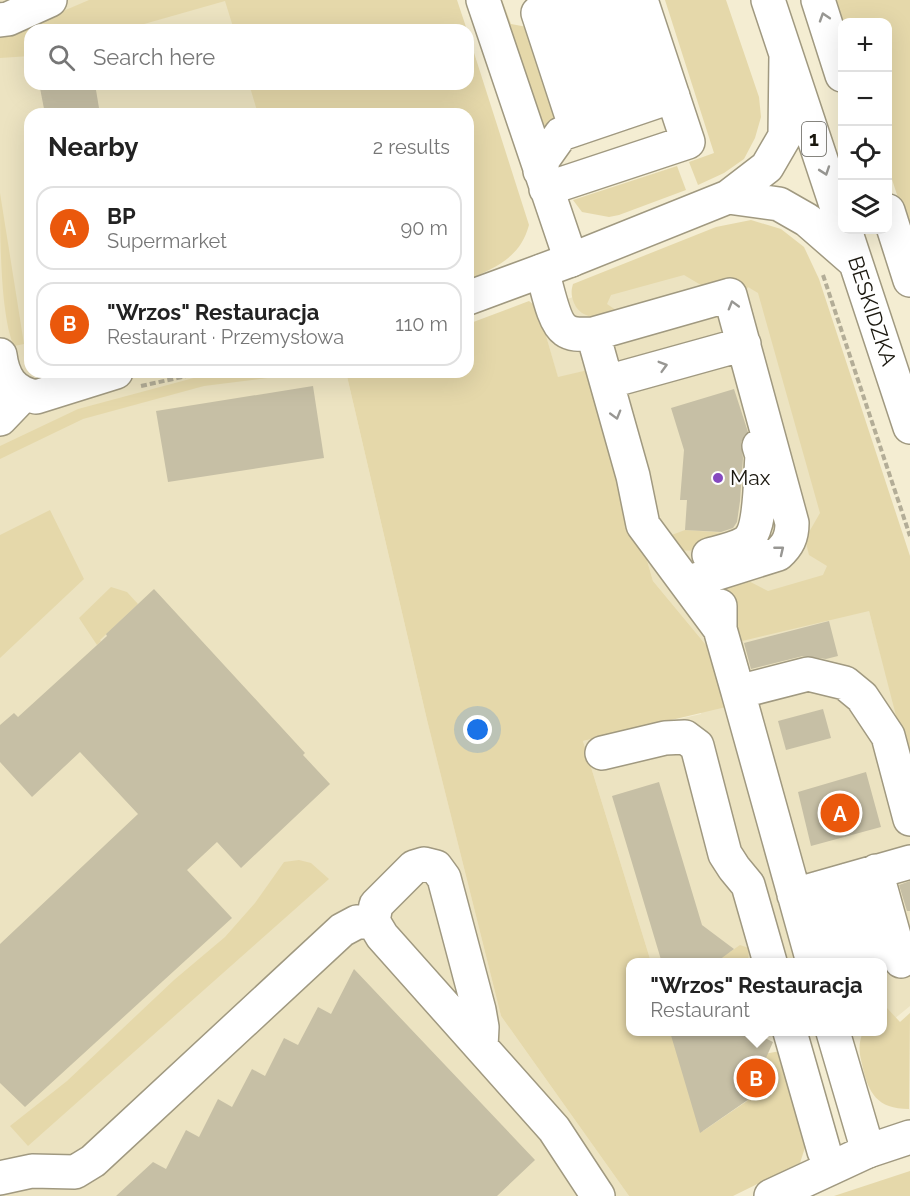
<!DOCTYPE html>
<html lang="en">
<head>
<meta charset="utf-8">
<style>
  body { margin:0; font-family:Raleway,sans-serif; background:#f2f2f2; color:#222 }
  .controls { position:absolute; right:18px; top:18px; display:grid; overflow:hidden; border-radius:12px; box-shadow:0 6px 24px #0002 }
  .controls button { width:54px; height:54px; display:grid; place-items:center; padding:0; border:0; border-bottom:2px solid #e0e0e0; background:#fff; color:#222; font:30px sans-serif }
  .you { position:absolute; left:478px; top:730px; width:21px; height:21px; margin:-15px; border:4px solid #fff; border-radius:50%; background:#1a73e8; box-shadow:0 0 0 9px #1a73e833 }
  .badge { display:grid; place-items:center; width:39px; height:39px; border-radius:50%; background:#ea580c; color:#fff; font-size:20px; font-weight:700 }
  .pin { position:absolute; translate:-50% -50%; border:3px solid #fff; box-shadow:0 2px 6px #0006 }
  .popup { position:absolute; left:626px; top:958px; width:261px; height:78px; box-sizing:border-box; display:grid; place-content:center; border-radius:12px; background:#fff; filter:drop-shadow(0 2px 4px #0005); font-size:20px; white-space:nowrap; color:#767676 }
  .popup b { font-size:22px; color:#222 }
  .popup::after { content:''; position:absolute; left:50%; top:100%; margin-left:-12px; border:12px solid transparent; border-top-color:#fff }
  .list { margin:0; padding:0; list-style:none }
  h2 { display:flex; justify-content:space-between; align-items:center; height:78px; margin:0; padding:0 24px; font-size:26px }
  h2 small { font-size:20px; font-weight:400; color:#767676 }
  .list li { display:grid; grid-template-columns:39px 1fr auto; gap:18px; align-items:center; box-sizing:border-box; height:84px; margin:0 12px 12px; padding:0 12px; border:2px solid #e0e0e0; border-radius:18px }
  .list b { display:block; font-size:22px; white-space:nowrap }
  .list p { margin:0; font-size:20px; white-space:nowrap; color:#767676 }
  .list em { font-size:20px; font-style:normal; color:#767676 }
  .icon { flex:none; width:33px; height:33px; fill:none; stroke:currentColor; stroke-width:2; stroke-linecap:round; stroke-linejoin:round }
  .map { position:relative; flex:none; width:910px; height:1196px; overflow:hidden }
  .search { position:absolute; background:#fff; box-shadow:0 6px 24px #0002; left:24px; top:24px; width:450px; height:66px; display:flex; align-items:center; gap:15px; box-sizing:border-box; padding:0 21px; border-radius:18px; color:#767676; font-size:22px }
  .panel { position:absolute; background:#fff; box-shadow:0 6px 24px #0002; left:24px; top:108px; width:450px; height:270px; border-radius:18px }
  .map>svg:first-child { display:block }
  .built { fill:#ece3c1 }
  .green { fill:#e5d8aa }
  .building { fill:#c6bfa5 }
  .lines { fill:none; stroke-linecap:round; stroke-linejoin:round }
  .minor-casing { stroke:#a09980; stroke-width:36 }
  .major-casing { stroke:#a09980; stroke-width:36 }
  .path { stroke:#b3ad97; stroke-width:4; stroke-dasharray:6 3; stroke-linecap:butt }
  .minor { stroke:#fff; stroke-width:33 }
  .major { stroke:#fff; stroke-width:33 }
  .oneway { stroke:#989793 }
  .poi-dot { fill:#8649bf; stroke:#fff; stroke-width:2 }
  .labels { text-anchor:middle; stroke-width:4.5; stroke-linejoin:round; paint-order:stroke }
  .shield { fill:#fff; stroke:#5f5d56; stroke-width:1.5 }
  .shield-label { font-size:20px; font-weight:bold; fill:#1a170e }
  .street-label { font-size:21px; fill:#1a170e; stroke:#fff }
  .poi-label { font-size:21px; fill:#1a170e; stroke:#fff; text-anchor:start }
</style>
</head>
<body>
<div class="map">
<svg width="910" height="1196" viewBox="0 0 910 1196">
  <rect width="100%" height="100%" fill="#f4edd2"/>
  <path class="built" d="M0,0H259L266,30H30V84H279L286,114H30V372H346L427,720L501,1016L629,1196H0Z
    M715,253L767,282L869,611L910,764V1006L882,1029V962H651L583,741L701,714L711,651L653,581L592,369L558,378L538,308Z"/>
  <path class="green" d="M89,0H457L467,30H234L225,1L123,30H30V56L0,58V38Z
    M496,0H502L511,24L527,27L555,115C553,122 550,124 543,126L536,121Z
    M665,0H726L759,97L761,117L755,138L744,159L724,173L698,185L689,162L714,153Z
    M833,0H910V235L888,167V22H842Z
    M468,34L529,225C520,258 497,266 468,280V114H258L249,84H468Z
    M677,166L686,190L619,215L609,217L582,212L573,200Z
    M0,193L24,344L14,346C0,316 0,231 0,193Z
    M751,220L781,229L804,247L819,279L910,556V770L869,611L738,642C734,631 722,600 725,589C727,583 734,579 739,576L768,591L823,575L827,566L809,555L805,539L820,513L758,293L748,287L739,303L711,291L684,275L611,295L607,304L623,315C606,318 582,322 574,303C571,295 571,291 573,284L716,227Z
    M529,301L538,308L558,377L592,369L653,581L711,651L726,707L583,741L651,962H630V1032H672L703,1131L747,1101L750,1097L758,1098L770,1092L775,1079C773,1069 766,1064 764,1054L786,1050L810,1132L800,1163L733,1196H629L501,1016L427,720L346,372H468V324Z
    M242,372H314L204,386L83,419L0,459V446L78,409L201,376Z
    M744,509L751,510C749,519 749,530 742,537C736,543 691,553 682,550C676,547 673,541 669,536L685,530L741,534Z
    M50,510L84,579L0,658V535Z
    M111,587L127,592L138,604L100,640L101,641L97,645L79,618Z
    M299,860L311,863L329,879L28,1146L10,1126L67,1081L174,980L225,937L255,903L284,862Z
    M740,945L749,948L748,962H723L721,955L730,952Z
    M887,1008L900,1022L910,1013L909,1109C877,1109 868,1093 862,1064C859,1052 858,1044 863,1032H882V1013Z
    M910,1171V1196H834L837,1195Z"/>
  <path class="building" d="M64,84H95L100,114H45L40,88Z
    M313,386L324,458L168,482L156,411Z
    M734,389L748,432L741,442L743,458L740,501L737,522L733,528L721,532L685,530L687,500H680L684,450L671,408Z
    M154,589L305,753L303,755L330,784L241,868L217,842L187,870L232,918L25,1107L0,1083V944L138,814L80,752L32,797L0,762V725L14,713L18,717L107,636L106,634Z
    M829,621L838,656L826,659L803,656L751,669L744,643Z
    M823,709L831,738L786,750L778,721Z
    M866,772L881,827L811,846L798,792Z
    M659,782L702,925L734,949L715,963H662L612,796Z
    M910,881V911H907L899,885Z
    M354,969L535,1160L497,1196H116L153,1162L166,1169L186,1130L199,1137L218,1099L232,1107L252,1069L265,1076L284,1038L298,1045L318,1007L331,1014Z
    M670,1032H759L761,1036L773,1042L766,1058L774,1073V1085L764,1096L752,1097L700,1133Z"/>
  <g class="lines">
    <g class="minor-casing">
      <path id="minor" d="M483,0L571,260
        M588,0L626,112
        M614,0L648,104
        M562,4L602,120
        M538,13L576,129
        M0,20L8,19L50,0
        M540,171L544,158L561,134L673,96
        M546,189L688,142L641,0
        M542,271C547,286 553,322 565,330C573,336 584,334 593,334
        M607,382L744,344
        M0,419L23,395
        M709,555C720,552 735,549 745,543C762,532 760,476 762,456L759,446
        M686,583L778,554C788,545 792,537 792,523L730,295L593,334L633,476L643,525L720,629
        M720,606V629L738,692
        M602,753L665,738L685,737L697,746L725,854L734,868L748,885L770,962
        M876,871L901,961
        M847,880L869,962
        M819,888L839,962
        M794,895L910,862
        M813,962L738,692L808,674L845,683L862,697L888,736L910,819
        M790,1032L824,1151L831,1167
        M481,1047L482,1027L479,1010L444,878L436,867L424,864L414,867L376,905L373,921L382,936L554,1129L598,1196
        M0,1178L32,1171L75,1172L93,1161L342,930L357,922L373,921
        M771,1196L868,1151L833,1032"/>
    </g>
    <g class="major-casing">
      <path id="major" d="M768,0L842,223
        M818,0L842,75
        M728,197L779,204L807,220L854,261
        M888,211L910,280
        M845,230L910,427
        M468,298L571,260L728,197L767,167L785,136L786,56
        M0,355C3,378 12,392 36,397L116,372
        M868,1151L910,1137"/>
    </g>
    <path class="path" d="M823,275L910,536
      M141,386L205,372"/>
    <use href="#minor" class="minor"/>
    <use href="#major" class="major"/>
  </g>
  <defs><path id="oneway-chevron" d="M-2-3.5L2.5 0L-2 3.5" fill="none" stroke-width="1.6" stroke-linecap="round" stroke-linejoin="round" transform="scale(1.5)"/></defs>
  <g class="oneway">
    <use href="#oneway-chevron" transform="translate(824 17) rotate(-108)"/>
    <use href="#oneway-chevron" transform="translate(825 171) rotate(71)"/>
    <use href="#oneway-chevron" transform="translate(733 305) rotate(-106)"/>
    <use href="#oneway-chevron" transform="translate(663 366) rotate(-16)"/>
    <use href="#oneway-chevron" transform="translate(616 415) rotate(74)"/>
    <use href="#oneway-chevron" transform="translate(780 550) rotate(-39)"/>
  </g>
  <circle class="poi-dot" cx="718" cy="478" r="6"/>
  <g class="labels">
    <rect class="shield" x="802" y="122" width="24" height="34" rx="4.5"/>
    <g class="shield-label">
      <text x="814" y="146">1</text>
    </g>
    <g class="street-label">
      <text transform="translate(872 311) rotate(72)" y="7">BESKIDZKA</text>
    </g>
    <g class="poi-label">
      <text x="730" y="485">Max</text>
    </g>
  </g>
</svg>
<div class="controls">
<button>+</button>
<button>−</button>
<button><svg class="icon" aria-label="locate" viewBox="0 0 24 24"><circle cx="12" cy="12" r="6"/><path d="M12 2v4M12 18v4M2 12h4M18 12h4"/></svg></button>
<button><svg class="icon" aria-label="layers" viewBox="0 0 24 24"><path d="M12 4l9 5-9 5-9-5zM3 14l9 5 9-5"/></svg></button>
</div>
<div class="you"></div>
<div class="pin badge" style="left:840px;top:813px">A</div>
<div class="pin badge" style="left:756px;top:1078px">B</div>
<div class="popup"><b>&quot;Wrzos&quot; Restauracja</b>Restaurant</div>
<div class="search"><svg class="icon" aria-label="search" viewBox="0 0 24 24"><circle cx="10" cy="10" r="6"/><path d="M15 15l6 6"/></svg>Search here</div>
<section class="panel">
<h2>Nearby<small>2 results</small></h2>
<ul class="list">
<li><span class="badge">A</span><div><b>BP</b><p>Supermarket</p></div><em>90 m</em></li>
<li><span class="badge">B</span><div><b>&quot;Wrzos&quot; Restauracja</b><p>Restaurant · Przemysłowa</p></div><em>110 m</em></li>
</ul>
</section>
</div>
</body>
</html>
